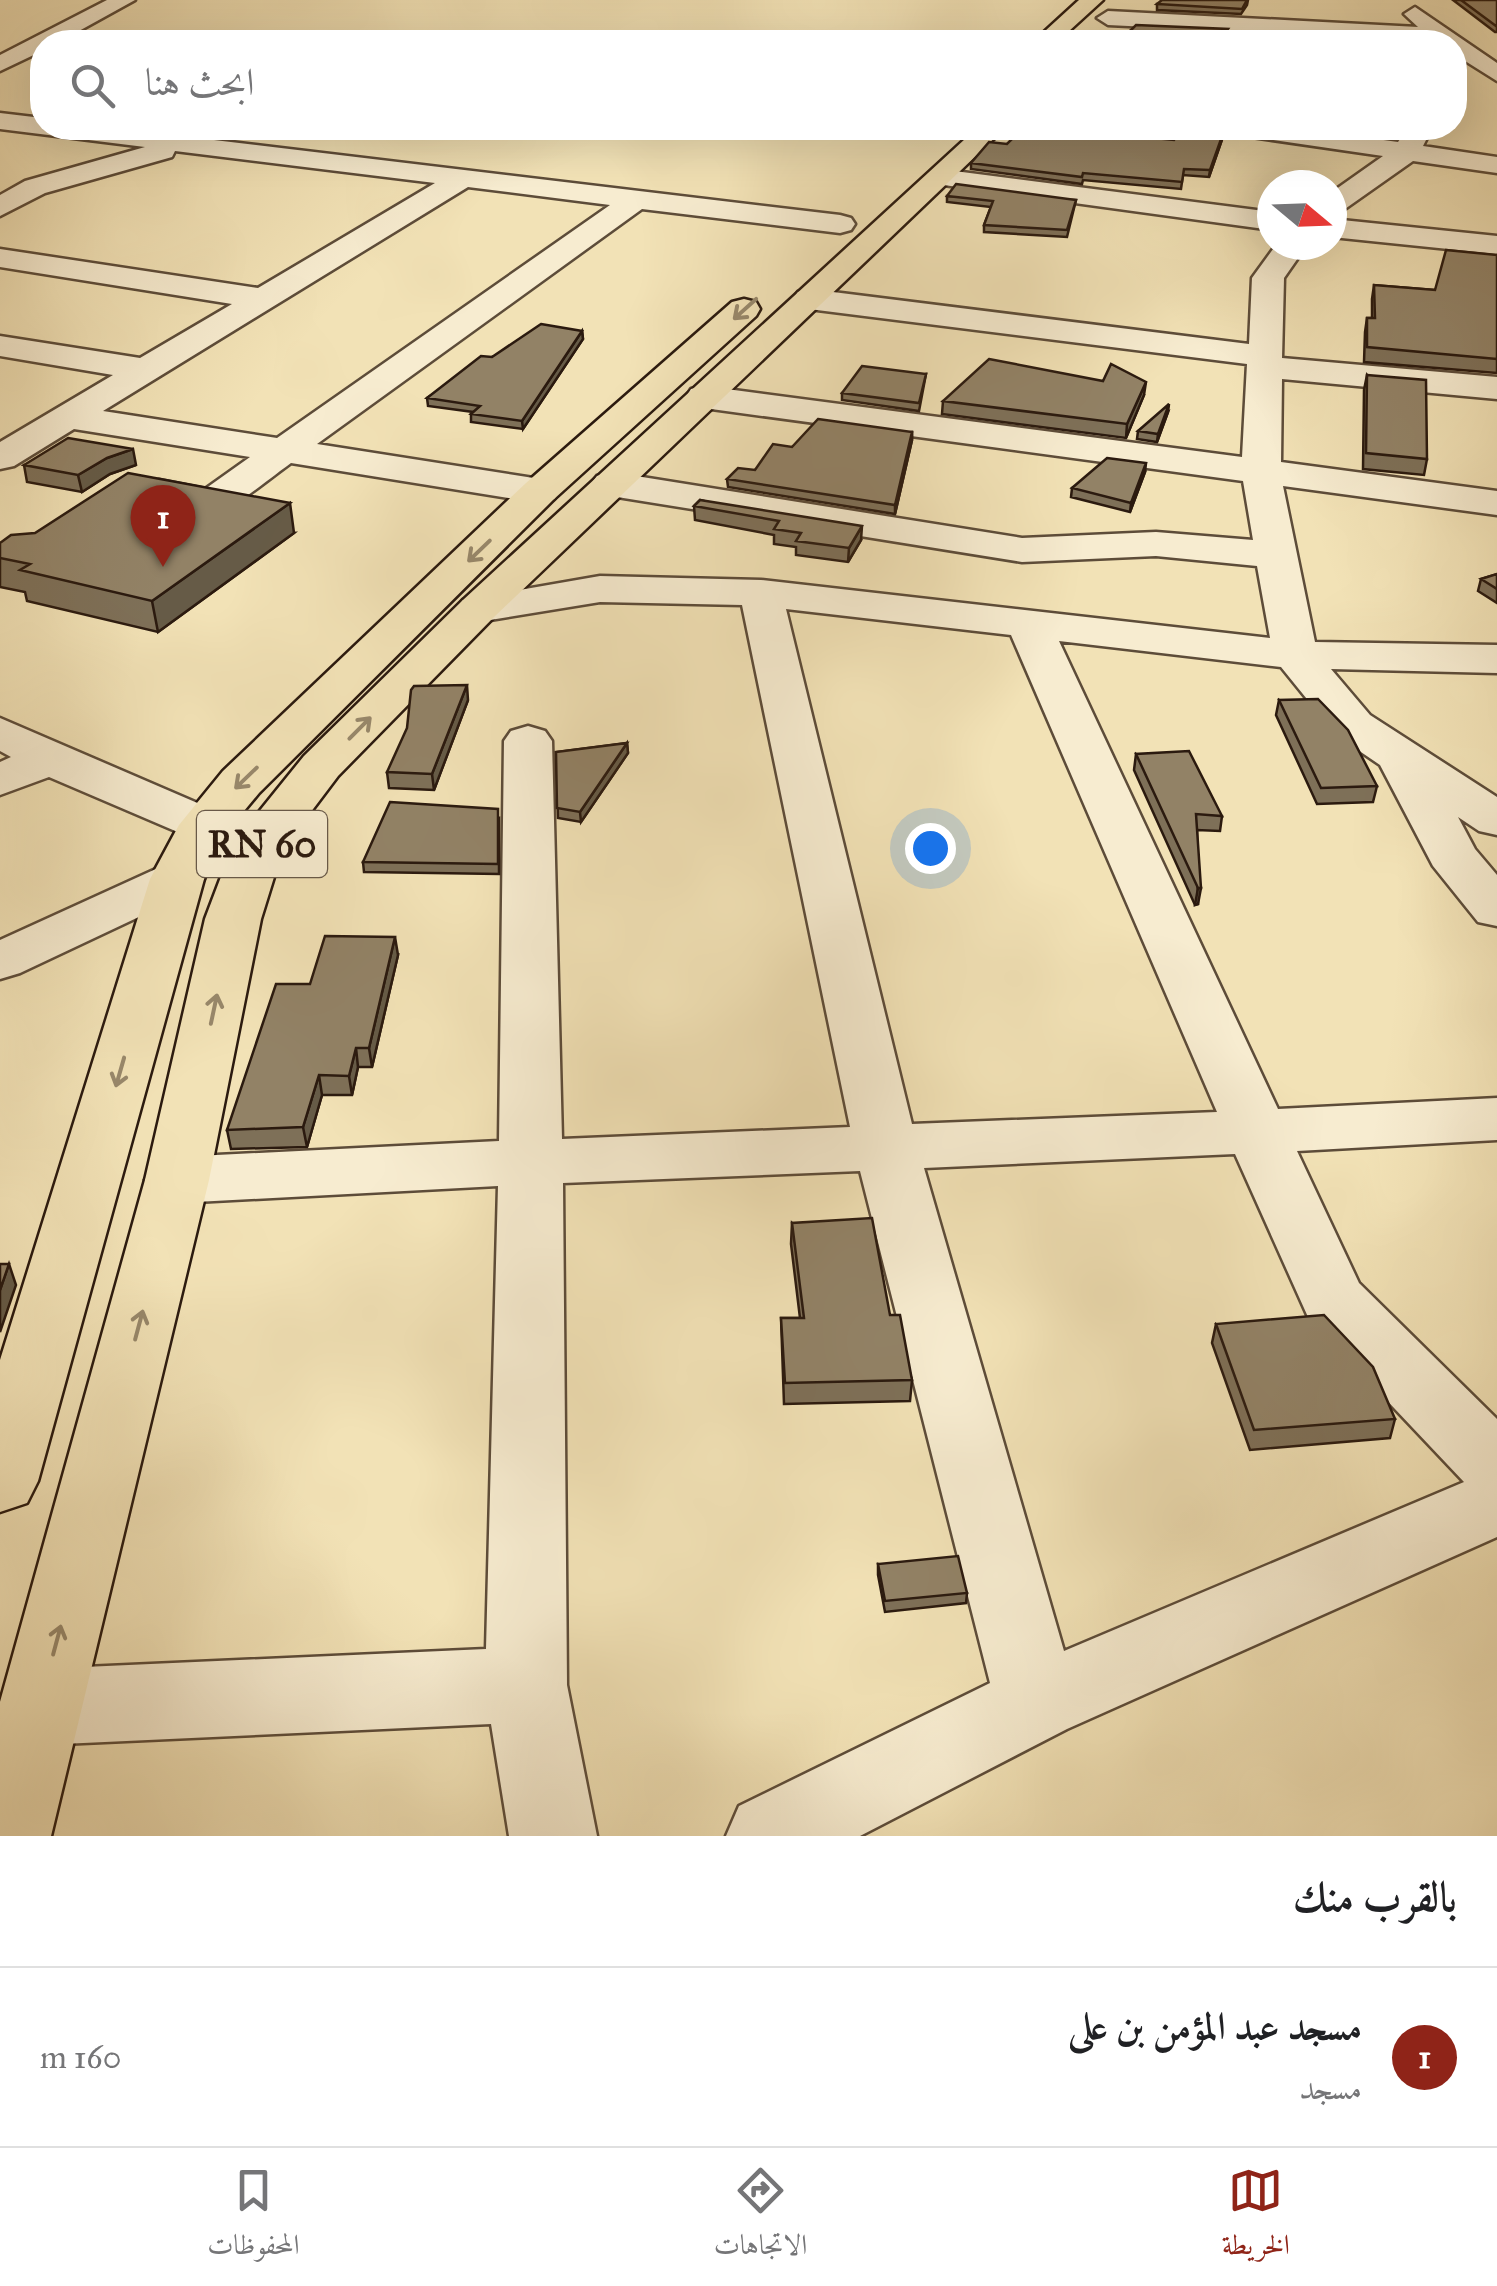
<!DOCTYPE html>
<html lang="ar">
<head>
<meta charset="utf-8">
<style>
  body { margin:0; font-family:"IM FELL Great Primer",Amiri,serif; background:#f6f6f6; color:#202124; direction:rtl }
  .compass { position:absolute; left:1257px; top:170px; width:90px; height:90px; border-radius:50%; background:#fff; box-shadow:0 10px 40px #0002; rotate:109deg }
  .you { position:absolute; left:930px; top:848px; width:35px; height:35px; margin:-25px; border:8px solid #fff; border-radius:50%; background:#1a73e8; box-shadow:0 0 0 15px #1a73e833 }
  .badge { display:grid; place-items:center; width:65px; height:65px; border-radius:50%; background:#8f2418; color:#fff; font-size:32px; font-weight:700 }
  .pin { position:absolute; translate:-50% -82px; filter:drop-shadow(0 2px 5px #0008) }
  .pin::after { content:''; position:absolute; top:52px; width:35px; height:30px; background:inherit; clip-path:polygon(0 0,100% 0,50% 100%) }
  .list { margin:0; padding:0; list-style:none }
  h2 { display:flex; justify-content:space-between; align-items:center; height:130px; margin:0; padding:0 40px; font-size:42px }
  h2 small { font-size:32px; font-weight:400; color:#757577 }
  .list li { display:grid; grid-template-columns:65px 1fr auto; gap:30px; align-items:center; box-sizing:border-box; height:180px; padding:0 40px; border-top:2px solid #e0e0e0 }
  .list b { display:block; font-size:38px; white-space:nowrap }
  .list p { margin:0; font-size:32px; white-space:nowrap; color:#757577 }
  .list em { font-size:32px; font-style:normal; color:#757577 }
  .icon { flex:none; width:55px; height:55px; fill:none; stroke:currentColor; stroke-width:2; stroke-linecap:round; stroke-linejoin:round }
  .map { position:relative; flex:none; width:1497px; height:1836px; overflow:hidden; direction:ltr }
  .search { position:absolute; background:#fff; box-shadow:0 10px 40px #0002; left:30px; right:30px; top:30px; height:110px; display:flex; align-items:center; gap:25px; box-sizing:border-box; padding:0 35px; border-radius:40px; color:#757577; font-size:38px }
  .sheet { height:310px; background:#fff }
  nav { display:flex; justify-content:space-around; align-items:center; box-sizing:border-box; height:140px; border-top:2px solid #e0e0e0; background:#fff; font-size:28px; color:#757577 }
  nav a { display:grid; justify-items:center; gap:5px }
  nav .on { color:#8f2418 }
  .map>svg:first-child { display:block }
  .lines { fill:none; stroke-linecap:round; stroke-linejoin:round }
  .minor-casing { stroke:#5d4c39; stroke-width:5 }
  .primary-casing { stroke:#2b1a0f; stroke-width:5 }
  .minor { fill:#f7ecd0; fill-rule:evenodd }
  .primary { fill:#f2e2b6; fill-rule:evenodd }
  .wall { fill:#7e7058; stroke:#2b1a0f; stroke-width:2.5 }
  .shaded-wall { fill:#665b47; stroke:#2b1a0f; stroke-width:2.5 }
  .building { fill:#928266; stroke:#2b1a0f; stroke-width:2.5 }
  .oneway { stroke:#98886b }
  .labels { text-anchor:middle; stroke-width:8; stroke-linejoin:round; paint-order:stroke }
  .shield { fill:#f7ecd0; stroke:#685949; stroke-width:2.5 }
  .shield-label { font-size:38px; font-weight:bold; fill:#2b1a0f }
</style>
</head>
<body>
<div class="map">
<svg width="1497" height="1836" viewBox="0 0 1497 1836">
  <rect width="100%" height="100%" fill="#f2e2b6"/>
  <filter id="stains"><feTurbulence type="fractalNoise" baseFrequency=".002" numOctaves="4"/><feColorMatrix values="0 0 0 0 .2 0 0 0 0 .09 0 0 0 0 .02 0 0 0 .5 -.17"/></filter>
  <radialGradient id="worn" r=".72"><stop offset=".6" stop-color="#630" stop-opacity="0"/><stop offset="1" stop-color="#630" stop-opacity=".3"/></radialGradient>
  <g class="lines">
    <g class="minor-casing">
      <path id="minor" d="M107,0H135L59,42H42V51L0,71V55Z
        M1415,7L1497,63V81L1454,54V42L1108,25L1097,18L1108,11L1418,27L1404,14Z
        M0,113L42,118V128H113L840,215L851,218L855,224L851,230L840,233L642,209L317,444L540,479L554,483L560,491L554,499L540,503L291,463C224,512 229,521 145,500L139,492L145,484L159,480L205,489L250,457L74,429L14,466L0,469V442L113,375L0,356V336L140,358L232,304L0,267V249L258,288L435,183L175,151L172,157L45,193L0,216V195L25,181L145,147L0,129ZM468,187L610,205L277,438L103,411Z
        M1232,128H1296L1398,142L1407,128H1422L1429,134L1423,146L1497,157V173L1413,161L1342,211L1332,214V192L1383,156L1245,136Z
        M939,169L1272,212V230L929,183L925,177Z
        M1332,219L1497,236V254L1332,237Z
        M1276,245H1307L1284,278L1282,358L1497,377V399L1282,379L1281,462L1497,491V515L1283,486L1315,642L1497,645V673L1331,669L1370,715L1497,797V835L1479,831L1458,817L1475,849L1497,875V926L1478,922L1433,866L1380,765L1336,735L1281,667L1059,641L1278,1109L1497,1098V1140L1297,1151L1359,1283L1497,1419V1537L1067,1729L860,1836H726L739,1806L990,1683L860,1171L563,1183L567,1685L597,1836H509L491,1724L40,1745L10,1734L0,1703L10,1680L40,1669L486,1649L498,1186L177,1203L154,1196L145,1180L154,1164L177,1157L499,1141L504,741L511,731L528,726L545,731L552,741L562,1139L850,1127L742,605L600,602L478,622L463,618L456,609L463,600L600,576L761,580L1270,638L1257,566L1156,556L1022,562L611,496L597,492L591,484L597,476L611,472L1022,538L1156,532L1253,540L1243,481L704,408L691,405L686,397L691,389L704,386L1242,457L1247,364L809,309L798,306L793,299L798,292L809,289L1249,344L1252,278ZM786,609L1011,635L1217,1112L912,1124ZM1235,1154L1308,1317L1464,1482L1064,1651L924,1168Z
        M0,718L223,814L231,825L223,836L205,840L187,836L49,777L0,795V762L11,757L0,751Z
        M177,863L196,868L204,879L196,890L20,973L0,979V940L158,868Z"/>
    </g>
    <g class="primary-casing">
      <path id="primary" d="M1079,0H1103L1057,42H1033Z
        M977,128H1005L493,618L338,776L292,837L279,861L261,919L209,1180L51,1836H0V1702L145,1180L205,919L227,861L242,833L304,756L463,600Z
        M744,299L756,302L760,309L756,316L554,499L259,793L229,829L204,879L38,1481L27,1503L0,1512V1360L150,879L179,825L223,771L526,483L732,302Z"/>
    </g>
    <use href="#minor" class="minor"/>
    <use href="#primary" class="primary"/>
  </g>
  <path class="wall" d="M1248,0L1247,5L1241,14L1157,10V4Z
    M1453,0H1497V32H1495Z
    M1130,31L1227,35L1222,42H1214L1129,36Z
    M1226,128L1209,177L1183,175L1181,189L1083,180L1082,184L971,169V163L1007,144L1174,140Z
    M947,196L1076,200L1067,237L984,232V225L991,207L947,202Z
    M1497,255V373L1364,362L1365,332L1367,318H1372V299L1374,285L1435,290Z
    M582,331L583,339L523,429L471,422V414L473,412L428,406L427,398L492,357Z
    M926,374L919,411L842,400V393Z
    M1367,375L1427,459L1424,475L1363,469L1364,390Z
    M1103,381L1144,395L1126,438L942,414L943,401Z
    M1168,412L1157,442L1137,439L1138,431Z
    M912,432V440L895,514L728,487L727,479L755,470L792,447Z
    M24,465H136L110,474L82,492L27,482Z
    M1145,472L1130,512L1071,497L1072,488Z
    M700,500L861,540L848,562L796,555V547L774,544V535L695,520L694,506Z
    M294,533L158,632L27,601L25,592L0,587V543Z
    M1497,574V603L1478,591L1481,579Z
    M468,700L434,790L389,788L387,772Z
    M1279,700L1377,786L1373,802L1317,804L1276,715Z
    M627,743L628,753L581,822L558,818L556,752Z
    M1136,754L1222,816L1220,831L1197,830L1198,904L1195,905L1134,770Z
    M499,818V874L364,872L363,862Z
    M398,955L372,1067H358L352,1095H322L307,1147L231,1149L227,1130L310,984Z
    M792,1223L890,1315L912,1380L910,1401L784,1404L781,1318H800L791,1244Z
    M1216,1324L1395,1419L1390,1438L1250,1450L1212,1343Z
    M878,1564L967,1593L966,1603L885,1612L878,1575Z"/>
  <path class="shaded-wall" d="M1225,128H1226L1209,177L1210,170Z
    M582,331L583,339L523,429L522,421Z
    M1146,382L1144,395L1126,438L1127,424Z
    M1169,404L1168,412L1157,442L1158,434Z
    M912,432V440L895,514V505Z
    M133,449L136,465L110,474L82,492L78,475L107,458Z
    M1146,463L1145,472L1130,512L1131,503Z
    M290,503L294,533L158,632L152,601Z
    M862,526L861,540L848,562L849,548Z
    M467,685L468,700L434,790L432,774Z
    M627,743L628,753L581,822L580,812Z
    M1198,888H1201L1198,904L1195,905Z
    M395,937L398,955L372,1067L369,1048Z
    M356,1048L358,1067L352,1095L349,1076Z
    M319,1075L322,1095L307,1147L303,1127Z
    M9,1264L16,1285L0,1332V1290Z"/>
  <path class="building" d="M1162,0H1247L1242,9L1157,4Z
    M1461,0H1497V26H1496Z
    M1136,25L1228,29L1222,37L1130,31Z
    M1242,37L1253,42H1238Z
    M1023,128H1050L1174,140L1183,128H1225L1210,170L1184,169L1182,182L1083,173L1082,177L971,163L989,142L1007,144Z
    M956,184L1076,200L1067,230L984,225L993,201L947,196Z
    M1446,250L1497,255V359L1367,347V318H1375L1374,285L1435,290Z
    M541,324L582,331L522,421L471,414L480,406L427,398L481,356L492,357Z
    M989,359L1103,381L1111,364L1146,382L1127,424L943,401Z
    M862,366L926,374L919,403L842,393Z
    M1367,375L1426,380L1427,459L1366,453Z
    M1169,404L1158,434L1138,431Z
    M818,419L912,432L895,505L727,479L738,468L755,470L773,444L792,447Z
    M68,438L133,449L107,458L78,475L24,465Z
    M1107,458L1146,463L1131,503L1072,488Z
    M128,473L290,503L152,601L20,570L30,564L0,558V543L11,535L35,533Z
    M700,500L862,526L849,548L796,541L801,533L774,529L779,521L694,506Z
    M1497,574V589L1481,579Z
    M467,685L432,774L387,772L407,728L411,690L414,686Z
    M1318,699L1348,730L1377,786L1321,788L1279,700Z
    M627,743L580,812L557,808L556,752Z
    M1189,751L1222,816L1196,814L1201,888H1198L1136,754Z
    M390,802L498,809V864L363,862Z
    M325,936L395,937L369,1048H356L349,1076L319,1075L303,1127L227,1130L276,984H310Z
    M872,1218L890,1315H900L912,1380L785,1383L781,1318H804L792,1223Z
    M0,1264H9L0,1290Z
    M1324,1315L1373,1367L1395,1419L1254,1430L1216,1324Z
    M958,1556L967,1593L885,1601L878,1564Z"/>
  <defs><path id="oneway-shaft" d="M-6 0H5M1.5-3L5.5 0L1.5 3" fill="none" stroke-width="1.6" stroke-linecap="round" stroke-linejoin="round" transform="scale(2.5)"/></defs>
  <g class="oneway">
    <use href="#oneway-shaft" transform="translate(745 309) rotate(138)"/>
    <use href="#oneway-shaft" transform="translate(479 551) rotate(136)"/>
    <use href="#oneway-shaft" transform="translate(360 728) rotate(-45)"/>
    <use href="#oneway-shaft" transform="translate(246 778) rotate(136)"/>
    <use href="#oneway-shaft" transform="translate(214 1009) rotate(-78)"/>
    <use href="#oneway-shaft" transform="translate(120 1072) rotate(106)"/>
    <use href="#oneway-shaft" transform="translate(139 1325) rotate(-75)"/>
    <use href="#oneway-shaft" transform="translate(57 1640) rotate(-75)"/>
  </g>
  <g class="labels">
    <rect class="shield" x="197" y="811" width="130" height="66" rx="8"/>
    <g class="shield-label">
      <text x="262" y="857">RN 60</text>
    </g>
  </g>
  <rect width="100%" height="100%" filter="url(#stains)"/>
  <rect width="100%" height="100%" fill="url(#worn)"/>
</svg>
<svg class="compass" viewBox="-18 -18 36 36"><path d="M0-13l5 13h-10z" fill="#e53935"/><path d="M0 13l5-13h-10z" fill="#757577"/></svg>
<div class="you"></div>
<div class="pin badge" style="left:163px;top:567px">1</div>
<div class="search"><svg class="icon" aria-label="search" viewBox="0 0 24 24"><circle cx="10" cy="10" r="6"/><path d="M15 15l6 6"/></svg>ابحث هنا</div>
</div>
<section class="sheet">
<h2>بالقرب منك<small></small></h2>
<ul class="list">
<li><span class="badge">1</span><div><b>مسجد عبد المؤمن بن على</b><p>مسجد</p></div><em>160 m</em></li>
</ul>
</section>
<nav>
<a class="on"><svg class="icon" aria-label="map" viewBox="0 0 24 24"><path d="M3 6l6-2 6 2 6-2v14l-6 2-6-2-6 2zM9 4v14M15 6v14"/></svg>الخريطة</a>
<a><svg class="icon" aria-label="directions" viewBox="0 0 24 24"><path d="M12 3l9 9-9 9-9-9zM9 14v-3h6M13 9l2 2-2 2"/></svg>الاتجاهات</a>
<a><svg class="icon" aria-label="saved" viewBox="0 0 24 24"><path d="M7 4h10v16l-5-4-5 4z"/></svg>المحفوظات</a>
</nav>
</body>
</html>
